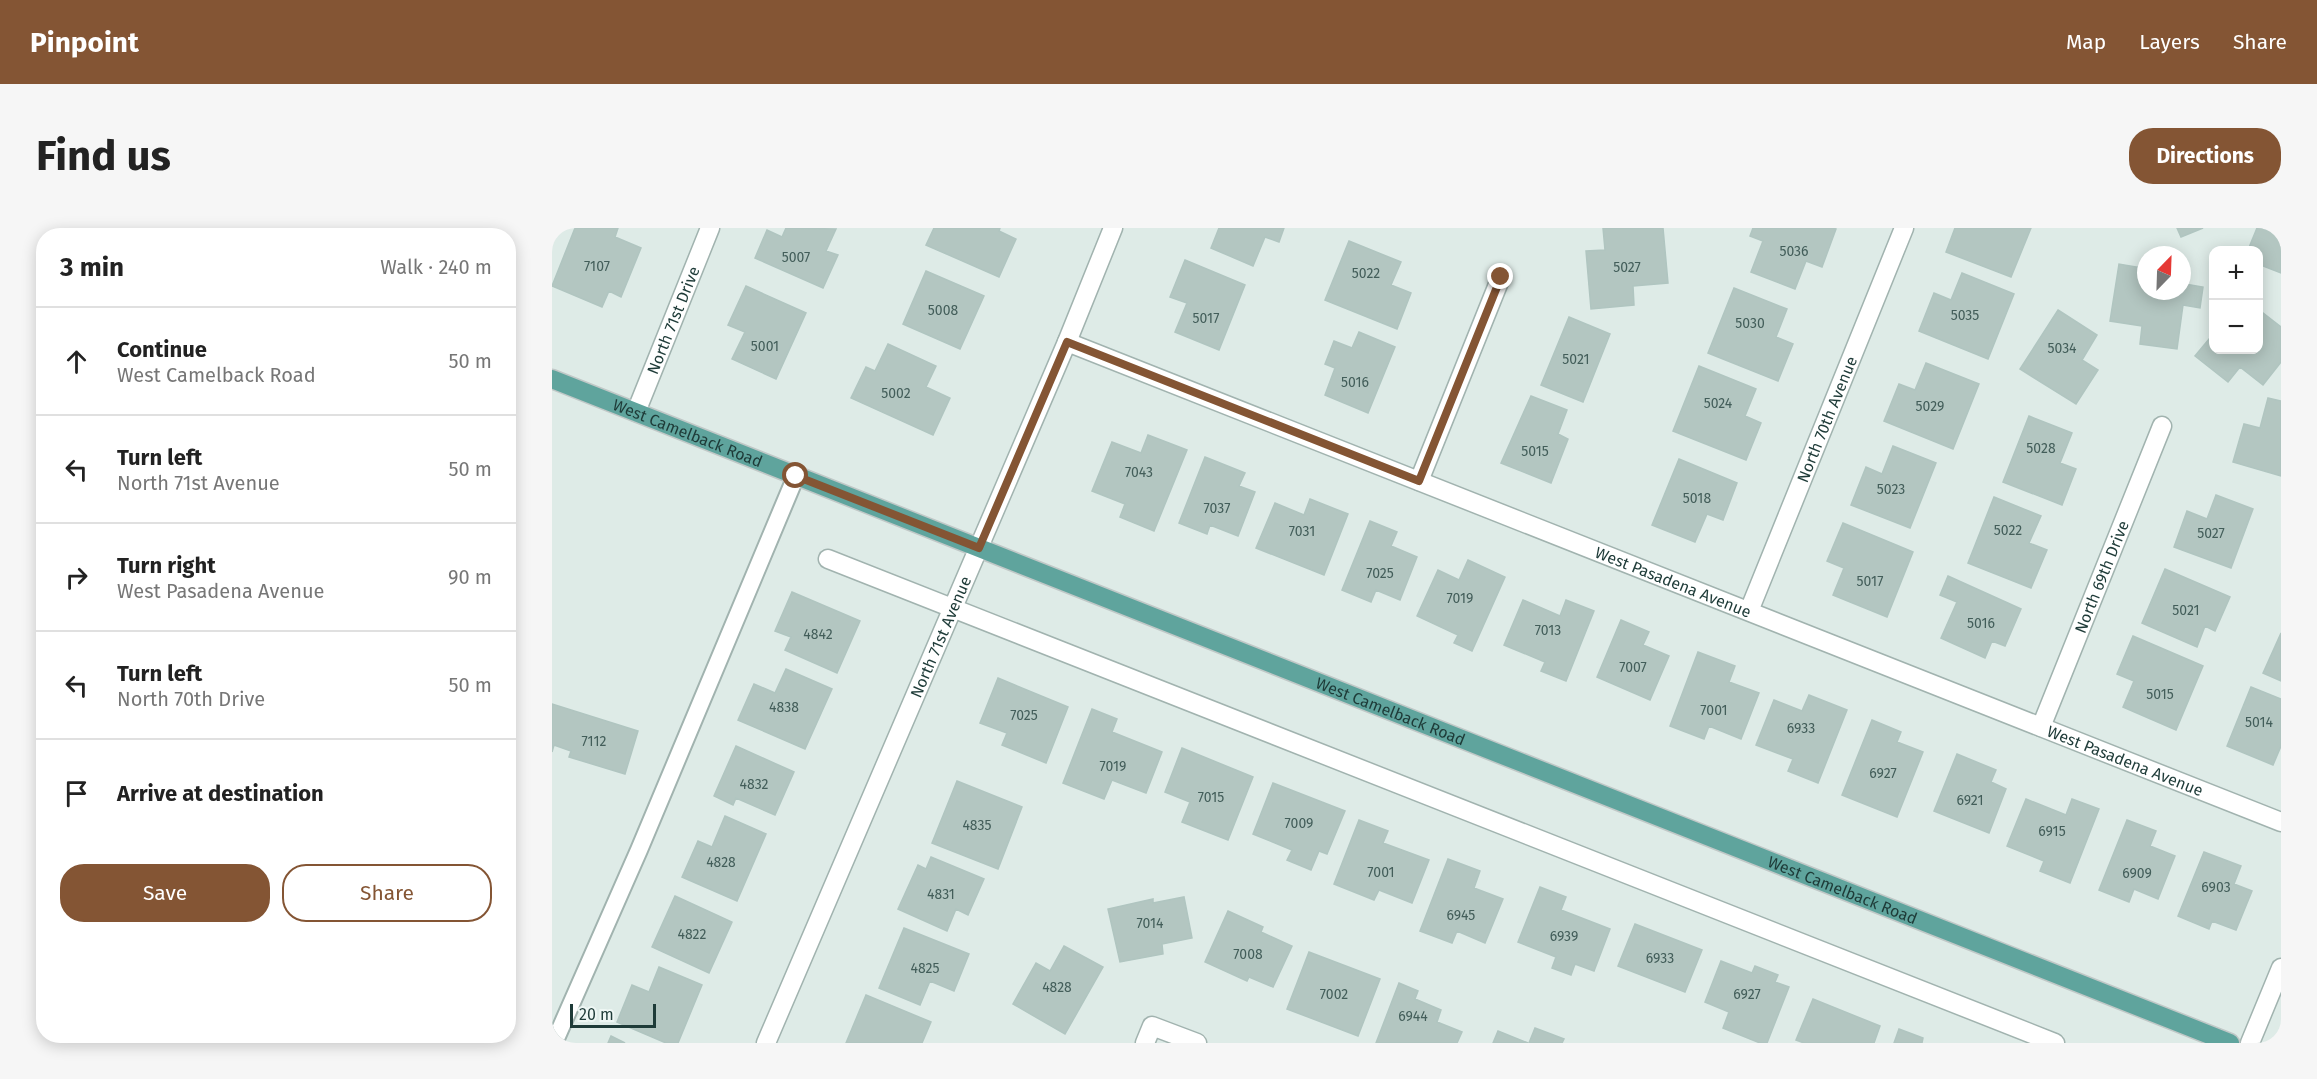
<!DOCTYPE html>
<html lang="en">
<head>
<meta charset="utf-8">
<style>
  body { margin:0; font-family:"Fira Sans",sans-serif; background:#f6f6f6; color:#222 }
  .controls { position:absolute; right:18px; top:18px; display:grid; overflow:hidden; border-radius:12px; box-shadow:0 3px 15px #0003 }
  .controls button { width:54px; height:54px; display:grid; place-items:center; padding:0; border:0; border-bottom:2px solid #e0e0e0; background:#fff; color:#222; font:30px sans-serif }
  .compass { position:absolute; left:1585px; top:18px; width:54px; height:54px; border-radius:50%; background:#fff; box-shadow:0 3px 15px #0003; rotate:23deg }
  .scale { position:absolute; left:18px; bottom:15px; width:86px; box-sizing:border-box; padding-left:6px; border:3px solid #1e3b38; border-top:0; font-size:16px; line-height:21px; white-space:nowrap; color:#1e3b38; -webkit-text-stroke:4px #eef7f4; paint-order:stroke }
  .stop { position:absolute; width:18px; height:18px; margin:-14px; border:4px solid #845534; border-radius:50%; background:#fff }
  .stop.end { background:#845534; border-color:#fff; box-shadow:0 2px 6px #0008 }
  .list { margin:0; padding:0; list-style:none }
  h2 { display:flex; justify-content:space-between; align-items:center; height:78px; margin:0; padding:0 24px; font-size:26px }
  h2 small { font-size:20px; font-weight:400; color:#767676 }
  .list li { display:grid; grid-template-columns:39px 1fr auto; gap:18px; align-items:center; box-sizing:border-box; height:108px; padding:0 24px; border-top:2px solid #e0e0e0 }
  .list b { display:block; font-size:22px; white-space:nowrap }
  .list p { margin:0; font-size:20px; white-space:nowrap; color:#767676 }
  .list em { font-size:20px; font-style:normal; color:#767676 }
  .actions { display:flex; gap:12px; padding:18px 24px }
  .actions a { flex:1; padding:14px 0; border:2px solid #845534; border-radius:24px; text-align:center; font-size:21px; color:#845534 }
  .actions .main { background:#845534; color:#fff }
  .icon { flex:none; width:33px; height:33px; fill:none; stroke:currentColor; stroke-width:2; stroke-linecap:round; stroke-linejoin:round }
  .map { position:relative; flex:none; width:1729px; height:815px; overflow:hidden; border-radius:24px }
  header { display:flex; align-items:center; gap:36px; box-sizing:border-box; height:84px; padding:0 30px; background:#845534; color:#fff }
  header strong { font-size:28px }
  nav { display:flex; gap:33px; margin-inline-start:auto; font-size:21px }
  .intro { display:flex; align-items:center; justify-content:space-between; box-sizing:border-box; height:144px; padding:0 36px }
  h1 { margin:0; font-size:42px }
  .button { padding:15px 27px; border-radius:24px; background:#845534; color:#fff; font-size:21px; font-weight:700 }
  main { display:flex; gap:36px; padding:0 36px }
  aside { flex:1; background:#fff; border-radius:24px; box-shadow:0 3px 15px #0003 }
  .map>svg:first-child { display:block }
  .building { fill:#b3c6c1; stroke:#b0c5c0; stroke-width:1.5 }
  .lines { fill:none; stroke-linecap:round; stroke-linejoin:round }
  .lane-casing { stroke:#a1b3af; stroke-width:20 }
  .street-casing { stroke:#a1b3af; stroke-width:21 }
  .primary-casing { stroke:#c0c8c7; stroke-width:21 }
  .lane { stroke:#fff; stroke-width:16 }
  .street { stroke:#fff; stroke-width:18 }
  .primary { stroke:#5fa49d; stroke-width:18 }
  .route { stroke:#845534; stroke-width:8 }
  .labels { text-anchor:middle; stroke-width:6; stroke-linejoin:round; paint-order:stroke }
  .number-label { font-size:14px; fill:#435e5a }
  .street-label { font-size:16px; fill:#1e3b38; stroke:#eef7f4 }
</style>
</head>
<body>
<header>
<strong>Pinpoint</strong>
<nav><a>Map</a><a>Layers</a><a>Share</a></nav>
</header>
<div class="intro"><h1>Find us</h1><a class="button">Directions</a></div>
<main>
<aside>
<h2>3 min<small>Walk · 240 m</small></h2>
<ul class="list">
<li><svg class="icon" aria-label="ahead" viewBox="0 0 24 24"><path d="M12 20V5M6 11l6-6 6 6"/></svg><div><b>Continue</b><p>West Camelback Road</p></div><em>50 m</em></li>
<li><svg class="icon" aria-label="left" viewBox="0 0 24 24"><path d="M17 20v-9H6M10 6l-5 5 5 5"/></svg><div><b>Turn left</b><p>North 71st Avenue</p></div><em>50 m</em></li>
<li><svg class="icon" aria-label="right" viewBox="0 0 24 24"><path d="M7 20v-9h11M14 6l5 5-5 5"/></svg><div><b>Turn right</b><p>West Pasadena Avenue</p></div><em>90 m</em></li>
<li><svg class="icon" aria-label="left" viewBox="0 0 24 24"><path d="M17 20v-9H6M10 6l-5 5 5 5"/></svg><div><b>Turn left</b><p>North 70th Drive</p></div><em>50 m</em></li>
<li><svg class="icon" aria-label="arrive" viewBox="0 0 24 24"><path d="M6 21V4h12l-3 4 3 4H6"/></svg><div><b>Arrive at destination</b></div></li>
</ul>
<div class="actions"><a class="main">Save</a><a>Share</a></div>
</aside>
<div class="map">
<svg width="1729" height="815" viewBox="0 0 1729 815">
  <rect width="100%" height="100%" fill="#deebe7"/>
  <path class="building" d="M23,0H66L63,9L89,20L69,69L57,63L50,79L0,58Z
    M234,0L284,1L274,23L286,27L271,60L203,30L215,2L230,9Z
    M382,0H448L447,3L464,11L447,49L374,17Z
    M667,0H732L727,14L713,9L701,38L659,20Z
    M1051,0H1111L1116,55L1081,58L1082,77L1039,81L1034,23L1053,22Z
    M1201,0H1281L1284,1L1270,39L1254,33L1243,61L1199,44L1211,13L1198,8Z
    M1403,0H1479L1459,49L1394,24Z
    M1625,0H1651L1629,9Z
    M1705,0H1729V45L1706,36V22H1696Z
    M797,13L849,34L839,57L859,65L845,101L773,72Z
    M633,32L693,57L667,122L623,104L635,75L618,69Z
    M1591,32H1594V63H1630V38L1636,39L1633,56L1651,59L1648,80L1631,77L1625,121L1588,116L1590,98L1558,93L1567,36L1590,40Z
    M374,43L432,68L408,121L351,96Z
    M1410,45L1462,66L1436,131L1367,103L1382,65L1399,72Z
    M194,58L254,85L224,151L180,131L193,104L176,97Z
    M1182,60L1235,81L1224,109L1241,116L1226,153L1156,125Z
    M1706,81L1729,99V134L1711,157L1688,139L1676,154L1643,128L1662,105V122H1706Z
    M1506,82L1545,107L1530,132L1546,142L1524,176L1468,141Z
    M1017,89L1058,106L1031,174L989,157Z
    M807,104L843,119L816,185L773,167L783,140L773,136L782,113L800,120Z
    M336,116L384,138L374,159L398,170L381,207L299,170L314,139L323,143Z
    M1374,135L1427,156L1401,221L1332,193L1347,156L1363,162Z
    M1147,138L1204,161L1193,188L1209,195L1194,232L1121,203Z
    M979,168L1015,182L1006,206L1016,211L999,255L949,235Z
    M1716,170L1729,173V248L1681,234L1692,196L1708,200Z
    M1477,188L1520,205L1508,235L1524,241L1510,277L1451,254Z
    M596,207L635,222L602,303L568,289L573,276L540,263L560,214L589,225Z
    M1341,218L1384,235L1358,300L1299,277L1314,239L1330,246Z
    M653,229L693,245L687,258L703,264L686,308L658,297L655,306L627,295Z
    M1127,231L1185,255L1171,292L1155,286L1143,314L1100,297Z
    M1664,267L1701,281L1679,340L1622,319L1635,283L1655,291Z
    M1442,269L1489,288L1477,315L1495,322L1479,360L1416,335Z
    M758,271L796,286L772,347L704,320L723,275L752,287Z
    M818,293L845,304L839,318L865,329L848,372L824,362L819,374L790,362Z
    M1291,295L1361,324L1335,389L1281,367L1292,340L1275,333Z
    M916,332L953,349L920,423L902,415L906,407L865,388L886,342L907,352Z
    M1613,341L1678,369L1663,403L1653,398L1645,419L1590,395Z
    M1396,348L1469,381L1453,418L1440,413L1433,430L1389,410L1405,374L1388,367Z
    M240,364L308,393L285,445L233,422L239,409L223,403Z
    M971,372L1008,388L1014,372L1042,383L1014,453L989,443L993,434L952,417Z
    M1069,392L1097,404L1091,417L1117,428L1098,472L1045,449Z
    M1729,405V453L1711,445Z
    M1581,408L1651,438L1624,502L1571,479L1582,453L1565,446Z
    M1146,424L1183,438L1177,454L1207,465L1189,511L1157,498L1152,511L1118,498Z
    M234,441L280,461L253,521L186,492L202,456L223,465Z
    M446,450L516,479L494,535L450,517L455,505L428,495Z
    M1699,459L1729,471V518L1721,537L1675,518Z
    M1257,467L1295,482L1266,555L1236,543L1241,531L1204,517L1222,472L1250,483Z
    M0,476L86,503L73,546L17,529L19,523L2,517L0,524Z
    M540,481L565,491L560,504L610,524L594,565L560,552L552,571L511,555Z
    M1320,492L1349,504L1345,514L1371,524L1345,589L1290,567Z
    M184,518L242,544L223,587L184,570L181,577L162,568Z
    M630,520L701,549L676,612L630,594L638,574L613,564Z
    M1405,526L1444,542L1439,554L1454,561L1437,605L1382,583Z
    M405,553L470,579L446,641L380,615Z
    M721,555L793,583L775,626L767,623L759,642L735,632L740,622L701,606Z
    M1474,571L1514,587L1520,571L1547,581L1518,655L1488,643L1492,633L1455,618Z
    M173,588L214,606L185,673L130,649L146,613L160,619Z
    M807,592L836,603L831,615L877,632L860,675L827,662L822,672L782,656Z
    M1575,592L1604,603L1598,618L1623,628L1606,671L1582,661L1577,674L1547,662Z
    M1652,624L1689,638L1682,656L1700,663L1684,702L1660,693L1657,701L1626,688Z
    M379,629L432,651L416,687L404,681L395,703L346,681L366,637L374,641Z
    M896,631L928,643L922,660L951,671L933,715L905,703L900,715L868,703Z
    M988,659L1014,669L1009,682L1058,701L1042,743L1023,736L1019,747L1000,740L1004,729L966,714Z
    M123,668L180,694L157,745L100,719Z
    M632,669L640,710L610,716L611,726L568,734L556,681L601,671V675Z
    M676,683L711,699L709,704L740,718L721,759L697,749L695,753L653,734Z
    M1083,696L1150,722L1133,764L1066,738Z
    M352,700L417,726L402,763L378,753L368,777L327,760Z
    M512,718L551,739L513,806L461,776L484,735L498,743Z
    M757,724L828,751L806,808L735,781Z
    M1169,733L1200,745L1203,738L1226,747L1223,754L1237,759L1215,815H1208L1171,800L1177,784L1153,774Z
    M107,739L150,757L126,815H114L65,794L80,757L97,764Z
    M847,755L866,763L863,771L889,782L885,794L910,804L905,815H824Z
    M314,767L379,794L370,815H294Z
    M1261,771L1328,798L1322,815H1252L1244,812Z
    M983,800L1012,811L1010,815H977Z
    M1347,801L1371,810L1370,815H1342Z
    M946,803L976,815H941Z
    M59,808L73,815H56Z"/>
  <g class="lines">
    <g class="lane-casing">
      <path id="lane" d="M2,815L87,622L244,248"/>
    </g>
    <g class="street-casing">
      <g id="street">
        <path id="s1" d="M515,114L1729,594"/>
        <path id="s2" d="M84,184L158,0"/>
        <path d="M867,253L949,49"/>
        <path d="M276,331L1503,815"/>
        <path id="s3" d="M1197,383L1352,0"/>
        <path id="s4" d="M1489,499L1610,198"/>
        <path id="s5" d="M214,815L515,114L561,0"/>
        <path d="M593,815L600,798L645,815"/>
        <path d="M1698,815L1729,740"/>
      </g>
    </g>
    <g class="primary-casing">
      <g id="primary">
        <path id="s6" d="M0,151L1678,815"/>
      </g>
    </g>
    <use href="#lane" class="lane"/>
    <use href="#street" class="street"/>
    <use href="#primary" class="primary"/>
  </g>
  <g class="lines">
    <path class="route" d="M244,248L427,320L515,114L867,253L949,49"/>
  </g>
  <g class="labels">
    <g class="number-label">
      <text x="1242" y="28">5036</text>
      <text x="244" y="34">5007</text>
      <text x="45" y="43">7107</text>
      <text x="1075" y="44">5027</text>
      <text x="814" y="50">5022</text>
      <text x="391" y="87">5008</text>
      <text x="1413" y="92">5035</text>
      <text x="654" y="95">5017</text>
      <text x="1198" y="100">5030</text>
      <text x="213" y="123">5001</text>
      <text x="1510" y="125">5034</text>
      <text x="1024" y="136">5021</text>
      <text x="803" y="159">5016</text>
      <text x="344" y="170">5002</text>
      <text x="1166" y="180">5024</text>
      <text x="1378" y="183">5029</text>
      <text x="1489" y="225">5028</text>
      <text x="983" y="228">5015</text>
      <text x="587" y="249">7043</text>
      <text x="1339" y="266">5023</text>
      <text x="1145" y="275">5018</text>
      <text x="665" y="285">7037</text>
      <text x="1456" y="307">5022</text>
      <text x="750" y="308">7031</text>
      <text x="1659" y="310">5027</text>
      <text x="828" y="350">7025</text>
      <text x="1318" y="358">5017</text>
      <text x="908" y="375">7019</text>
      <text x="1634" y="387">5021</text>
      <text x="1429" y="400">5016</text>
      <text x="996" y="407">7013</text>
      <text x="266" y="411">4842</text>
      <text x="1081" y="444">7007</text>
      <text x="1608" y="471">5015</text>
      <text x="232" y="484">4838</text>
      <text x="1162" y="487">7001</text>
      <text x="472" y="492">7025</text>
      <text x="1707" y="499">5014</text>
      <text x="1249" y="505">6933</text>
      <text x="42" y="518">7112</text>
      <text x="561" y="543">7019</text>
      <text x="1331" y="550">6927</text>
      <text x="202" y="561">4832</text>
      <text x="659" y="574">7015</text>
      <text x="1418" y="577">6921</text>
      <text x="747" y="600">7009</text>
      <text x="425" y="602">4835</text>
      <text x="1500" y="608">6915</text>
      <text x="169" y="639">4828</text>
      <text x="829" y="649">7001</text>
      <text x="1585" y="650">6909</text>
      <text x="1664" y="664">6903</text>
      <text x="389" y="671">4831</text>
      <text x="909" y="692">6945</text>
      <text x="598" y="700">7014</text>
      <text x="140" y="711">4822</text>
      <text x="1012" y="713">6939</text>
      <text x="696" y="731">7008</text>
      <text x="1108" y="735">6933</text>
      <text x="373" y="745">4825</text>
      <text x="505" y="764">4828</text>
      <text x="782" y="771">7002</text>
      <text x="1195" y="771">6927</text>
      <text x="861" y="793">6944</text>
    </g>
    <g class="street-label">
      <text dy="6" stroke="none"><textPath href="#s2" startOffset="99">North 71st Drive</textPath></text>
      <text dy="6" stroke="none"><textPath href="#s3" startOffset="207">North 70th Avenue</textPath></text>
      <text dy="6" stroke="none"><textPath href="#s6" startOffset="146">West Camelback Road</textPath></text>
      <text dy="6" stroke="none"><textPath href="#s4" startOffset="162">North 69th Drive</textPath></text>
      <text dy="6" stroke="none"><textPath href="#s1" startOffset="652">West Pasadena Avenue</textPath></text>
      <text dy="6" stroke="none"><textPath href="#s5" startOffset="442">North 71st Avenue</textPath></text>
      <text dy="6" stroke="none"><textPath href="#s6" startOffset="902">West Camelback Road</textPath></text>
      <text dy="6" stroke="none"><textPath href="#s1" startOffset="1138">West Pasadena Avenue</textPath></text>
      <text dy="6" stroke="none"><textPath href="#s6" startOffset="1388">West Camelback Road</textPath></text>
    </g>
  </g>
</svg>
<div class="controls">
<button>+</button>
<button>−</button>
</div>
<svg class="compass" viewBox="-18 -18 36 36"><path d="M0-13l5 13h-10z" fill="#e53935"/><path d="M0 13l5-13h-10z" fill="#767676"/></svg>
<div class="scale">20 m</div>
<div class="stop" style="left:244px;top:248px"></div>
<div class="stop end" style="left:949px;top:49px"></div>
</div>
</main>
</body>
</html>
